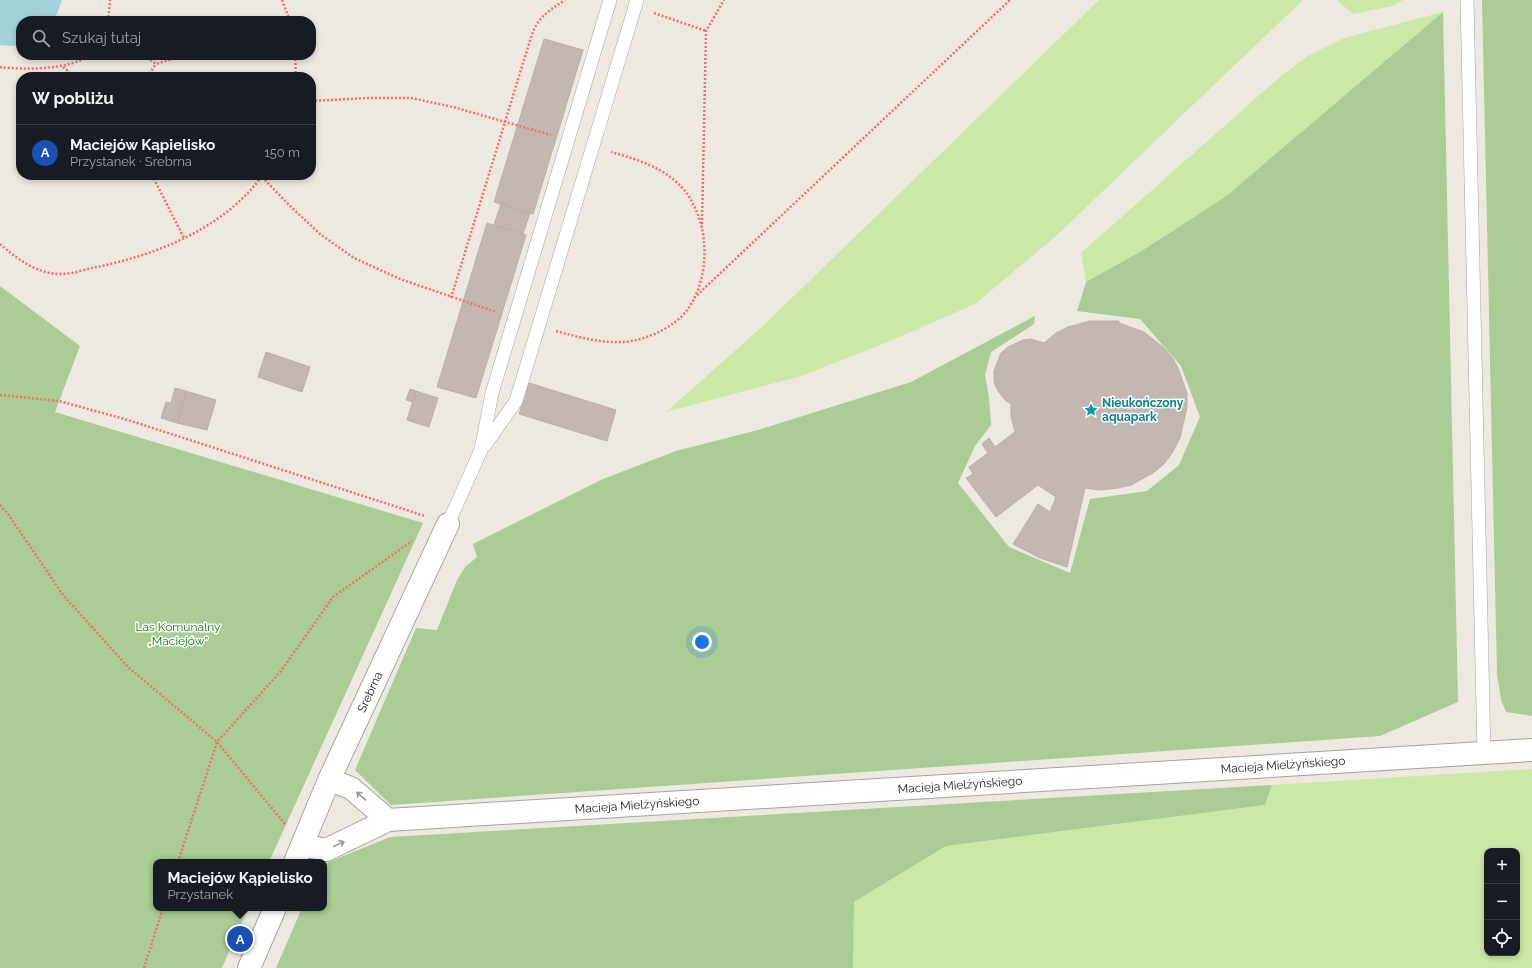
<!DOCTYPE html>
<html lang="pl">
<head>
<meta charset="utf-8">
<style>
  body { margin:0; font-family:Raleway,sans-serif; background:#242831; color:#f1f3f6 }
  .controls { position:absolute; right:12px; bottom:12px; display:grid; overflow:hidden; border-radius:8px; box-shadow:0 2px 6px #0003 }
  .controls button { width:36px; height:36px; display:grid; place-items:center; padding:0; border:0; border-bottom:1px solid #363941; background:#171b24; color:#f1f3f6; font:20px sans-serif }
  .you { position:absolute; left:702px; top:642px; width:14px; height:14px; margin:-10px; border:3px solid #fff; border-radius:50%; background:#1a73e8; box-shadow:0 0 0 6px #1a73e833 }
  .badge { display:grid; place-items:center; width:26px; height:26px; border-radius:50%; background:#de868d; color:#fff; font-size:13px; font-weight:700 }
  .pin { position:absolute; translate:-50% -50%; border:2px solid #fff; box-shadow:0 1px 4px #0006 }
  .popup { position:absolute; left:153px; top:859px; width:174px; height:52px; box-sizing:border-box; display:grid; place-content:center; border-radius:8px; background:#171b24; filter:drop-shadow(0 1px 3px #0005); font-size:13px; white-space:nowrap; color:#9ea1a6 }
  .popup b { font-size:15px; color:#f1f3f6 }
  .popup::after { content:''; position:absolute; left:50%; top:100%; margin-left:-8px; border:8px solid transparent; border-top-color:#171b24 }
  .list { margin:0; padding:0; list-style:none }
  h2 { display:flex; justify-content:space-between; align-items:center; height:52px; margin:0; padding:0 16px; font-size:17px }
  h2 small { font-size:13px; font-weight:400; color:#9ea1a6 }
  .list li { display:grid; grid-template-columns:26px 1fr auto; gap:12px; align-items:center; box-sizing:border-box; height:56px; padding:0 16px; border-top:1px solid #363941 }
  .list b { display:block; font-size:15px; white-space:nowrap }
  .list p { margin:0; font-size:13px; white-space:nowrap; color:#9ea1a6 }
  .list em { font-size:13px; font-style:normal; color:#9ea1a6 }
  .icon { flex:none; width:22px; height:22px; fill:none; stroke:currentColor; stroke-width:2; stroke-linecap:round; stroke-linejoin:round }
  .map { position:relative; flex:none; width:1532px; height:968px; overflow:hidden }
  .search { position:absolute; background:#171b24; box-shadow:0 2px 6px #0003; left:16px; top:16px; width:300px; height:44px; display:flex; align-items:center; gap:10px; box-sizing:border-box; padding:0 14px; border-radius:16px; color:#9ea1a6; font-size:15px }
  .panel { position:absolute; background:#171b24; box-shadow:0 2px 6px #0003; left:16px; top:72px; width:300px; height:108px; border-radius:16px }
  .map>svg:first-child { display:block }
  .grass { fill:#cbe9a6; fill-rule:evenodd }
  .forest { fill:#a9cd95 }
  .water { fill:#a1d2dc }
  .building { fill:#c2b8b1; stroke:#bfaea4 }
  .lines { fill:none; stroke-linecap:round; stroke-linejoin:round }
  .service-casing { stroke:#a3a3a3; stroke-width:14 }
  .minor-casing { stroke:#a3a3a3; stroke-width:24 }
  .path { stroke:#fa6c66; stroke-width:2.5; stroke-dasharray:2 2; stroke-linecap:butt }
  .service { stroke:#fff; stroke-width:13 }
  .minor { stroke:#fff; stroke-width:22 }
  .oneway { stroke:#999 }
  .labels { text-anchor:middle; stroke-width:3; stroke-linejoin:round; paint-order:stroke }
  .culture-label { font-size:12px; font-weight:bold; fill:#0d838f; stroke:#fff; text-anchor:start }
  .park-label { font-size:12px; fill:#0b790d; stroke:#fff }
  .street-label { font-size:12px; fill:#1c1c1c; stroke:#fff }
</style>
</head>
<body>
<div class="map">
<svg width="1532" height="968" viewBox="0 0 1532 968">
  <rect width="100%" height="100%" fill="#ede9e1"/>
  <path class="grass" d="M1099,0H1303L1056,236L975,304L888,342L801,376L666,412L765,324Z
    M1337,0H1403L1393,6L1353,14Z
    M1443,12L1225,197L1143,250L1086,282L1081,253L1282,75L1309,55L1344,38Z
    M1532,769V968H853L854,902L946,846L1265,805L1272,785ZM1487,851H1517V953H1487Z"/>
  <path class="forest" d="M1482,0H1532V716L1506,712L1501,700L1497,674Z
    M1443,12L1458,702L1380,736L391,805L355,770L416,628L437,630L457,580L465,567L477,557L473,544L603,479L676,451L758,430L911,382L1035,316L1034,324L991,352L985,375L989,397L991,425L975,446L958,483L1009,547L1070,573L1090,499L1147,491L1179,465L1200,417L1181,366L1140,319L1077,311L1086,282L1143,250L1225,197Z
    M0,286L80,346L55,412L423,523L269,862H156V908H248L222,968H0Z
    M1272,785L1265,805L946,846L854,902L853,968H276L302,908H324V864L390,837Z"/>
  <path class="water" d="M0,0H62L54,21H21V44L14,46L0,45Z"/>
  <path class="building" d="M544,39L583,50L533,214L494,202Z
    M501,204L530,213L523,234L494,225Z
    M487,223L526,235L476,398L437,387Z
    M1090,321H1119V323L1144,332L1163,347L1172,357L1178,368L1187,393V407L1180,438L1172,453L1164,464L1153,473L1131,485L1118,488L1101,490L1085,488L1067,567L1040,558L1013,544L1038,504L1050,512L1056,497L1038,485L996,517L966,478L973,474L969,467L988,453L982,444L989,438L995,447L1015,432L1011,417V404L1005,400L998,391L994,382V371L1001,353L1008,347L1023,340L1031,339L1044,343L1056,333L1068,327Z
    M266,352L310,367L302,392L258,377Z
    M529,383L616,410L607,441L519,414Z
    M175,388L186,391L177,423L161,418L166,402L171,403Z
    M410,389L416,391L413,402L406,400Z
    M186,391L216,400L207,430L177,423Z
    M416,391L438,398L429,427L407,420Z"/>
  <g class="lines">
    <g class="service-casing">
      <path id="service" d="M1467,0L1484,753
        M485,445L516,401L637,0
        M448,524L481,450L492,393L610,0"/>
    </g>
    <g class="minor-casing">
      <path id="minor" d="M329,780L351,788L388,820
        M302,845L326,850L388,820L1532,750
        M295,862L329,780L448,524
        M249,968L275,908"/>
    </g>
    <path class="path" d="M282,0L290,21
      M654,13L706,31
      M108,21L110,0
      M144,55L156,64L186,55
      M295,55L296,77
      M0,67C22,70 72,70 89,55
      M63,67L75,77
      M147,77L156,64
      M311,101L368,98H411L453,107L551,135
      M152,175L184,238
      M262,177L290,206L320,234L354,258L400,279L496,312
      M702,224L706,31L724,0
      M0,244C17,259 37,274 61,274C73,274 86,269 97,267C159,254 224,228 263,175
      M451,298L532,34C539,16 550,10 565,0
      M694,298L1010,0
      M556,331C578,337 599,343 622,342C645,341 674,328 688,309C711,275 710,224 685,191C666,168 639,160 611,152
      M0,395L59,401L128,420L425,516
      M0,505L8,514L63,595L128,667L217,742L285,824
      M178,862L217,742L281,671L333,597L412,541
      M144,968L163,908"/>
    <use href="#service" class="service"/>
    <use href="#minor" class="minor"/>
  </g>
  <defs><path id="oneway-shaft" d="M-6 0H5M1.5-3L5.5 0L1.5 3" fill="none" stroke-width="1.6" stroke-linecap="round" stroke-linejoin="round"/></defs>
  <g class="oneway">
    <use href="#oneway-shaft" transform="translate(361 796) rotate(-139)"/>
    <use href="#oneway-shaft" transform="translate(339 844) rotate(-25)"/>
  </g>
  <defs>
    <g id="sight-bare" transform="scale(1.08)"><path d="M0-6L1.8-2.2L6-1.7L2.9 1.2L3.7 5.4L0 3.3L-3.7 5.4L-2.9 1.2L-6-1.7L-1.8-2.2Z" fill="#0f9aa8" stroke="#fff" stroke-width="2.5" paint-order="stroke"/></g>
  </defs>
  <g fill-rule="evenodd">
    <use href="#sight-bare" x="1091" y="410"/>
  </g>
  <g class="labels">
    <g class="culture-label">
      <text x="1102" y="407">Nieukończony<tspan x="1102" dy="14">aquapark</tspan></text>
    </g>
    <g class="park-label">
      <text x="178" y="631">Las Komunalny<tspan x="178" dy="14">„Maciejów”</tspan></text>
    </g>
    <g class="street-label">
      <text transform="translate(370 692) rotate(-65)" y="4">Srebrna</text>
      <text transform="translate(1283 765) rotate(-4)" y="4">Macieja Mielżyńskiego</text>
      <text transform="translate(960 785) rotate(-4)" y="4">Macieja Mielżyńskiego</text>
      <text transform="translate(637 805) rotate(-4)" y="4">Macieja Mielżyńskiego</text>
    </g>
  </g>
</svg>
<div class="controls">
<button>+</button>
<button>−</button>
<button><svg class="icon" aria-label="locate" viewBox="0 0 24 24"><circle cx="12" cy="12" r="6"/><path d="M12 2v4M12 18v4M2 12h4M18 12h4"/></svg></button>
</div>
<div class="you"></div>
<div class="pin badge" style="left:240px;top:939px;background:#1a4fb4">A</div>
<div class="popup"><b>Maciejów Kąpielisko</b>Przystanek</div>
<div class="search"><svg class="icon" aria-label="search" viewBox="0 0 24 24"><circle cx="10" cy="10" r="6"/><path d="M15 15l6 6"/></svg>Szukaj tutaj</div>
<section class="panel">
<h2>W pobliżu<small></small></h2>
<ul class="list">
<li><span class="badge" style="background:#1a4fb4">A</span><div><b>Maciejów Kąpielisko</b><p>Przystanek · Srebrna</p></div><em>150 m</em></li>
</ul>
</section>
</div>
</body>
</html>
